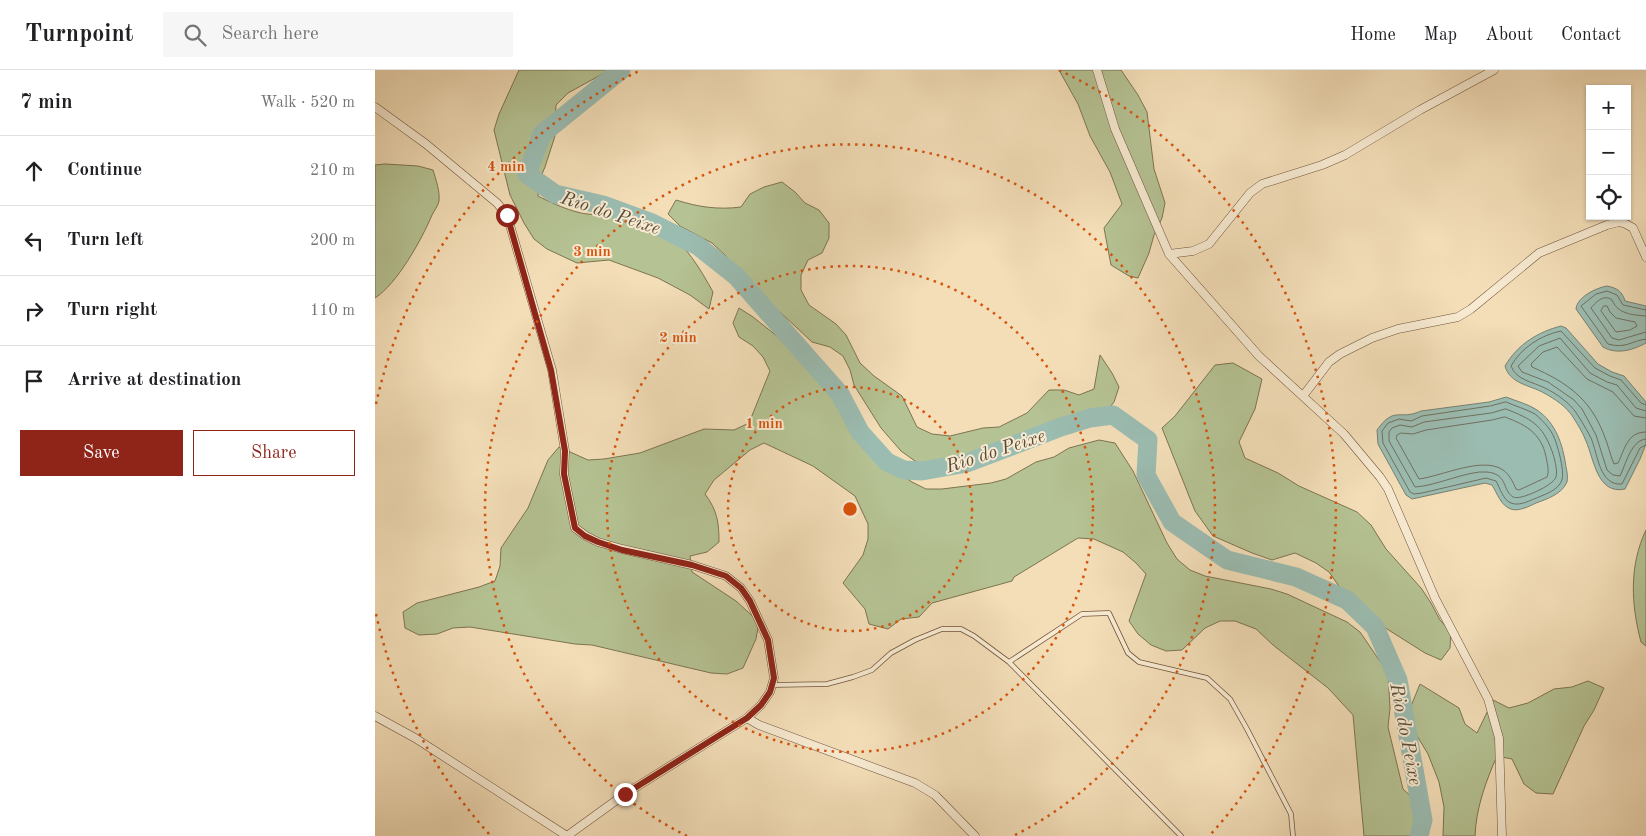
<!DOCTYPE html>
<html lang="en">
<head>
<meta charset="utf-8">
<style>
  body { margin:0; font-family:"Old Standard TT",serif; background:#f6f6f6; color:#202124 }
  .controls { position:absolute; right:15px; top:15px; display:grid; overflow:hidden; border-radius:0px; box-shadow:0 1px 4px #0004 }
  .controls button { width:45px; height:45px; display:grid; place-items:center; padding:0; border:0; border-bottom:1px solid #e0e0e0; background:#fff; color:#202124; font:25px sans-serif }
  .stop { position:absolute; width:15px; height:15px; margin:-11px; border:4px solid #8f2418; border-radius:50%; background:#fff }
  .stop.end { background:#8f2418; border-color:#fff; box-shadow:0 1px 5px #0008 }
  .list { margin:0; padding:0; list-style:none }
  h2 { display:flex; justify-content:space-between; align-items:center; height:65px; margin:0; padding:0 20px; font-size:21px }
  h2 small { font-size:16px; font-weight:400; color:#757577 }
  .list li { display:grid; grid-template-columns:32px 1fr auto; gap:15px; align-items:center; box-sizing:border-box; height:70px; padding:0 20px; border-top:1px solid #e0e0e0 }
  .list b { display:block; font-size:19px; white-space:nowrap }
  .list em { font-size:16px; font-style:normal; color:#757577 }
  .actions { display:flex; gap:10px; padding:15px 20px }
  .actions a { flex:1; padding:11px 0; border:1px solid #8f2418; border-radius:0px; text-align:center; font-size:18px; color:#8f2418 }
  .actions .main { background:#8f2418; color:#fff }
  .icon { flex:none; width:28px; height:28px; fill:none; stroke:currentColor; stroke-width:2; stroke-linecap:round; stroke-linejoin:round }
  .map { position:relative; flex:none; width:1271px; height:766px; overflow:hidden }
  header { display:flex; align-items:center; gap:30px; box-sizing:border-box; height:70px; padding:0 25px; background:#fff; border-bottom:1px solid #e0e0e0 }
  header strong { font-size:24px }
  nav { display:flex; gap:28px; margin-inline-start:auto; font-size:18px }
  .search { width:350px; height:45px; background:#f6f6f6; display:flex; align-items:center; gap:12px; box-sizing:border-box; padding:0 18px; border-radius:0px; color:#757577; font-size:19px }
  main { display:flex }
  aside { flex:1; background:#fff }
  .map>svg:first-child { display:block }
  .green { fill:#b5c293; stroke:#7d7451 }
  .water { fill:#9bbcb1; stroke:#798070 }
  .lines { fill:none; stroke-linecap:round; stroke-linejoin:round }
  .shore { stroke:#707060; stroke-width:1 }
  .river { stroke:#9bbcb1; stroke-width:19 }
  .service-casing { stroke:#705339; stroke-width:5.5 }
  .minor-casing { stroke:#705339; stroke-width:9 }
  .service { stroke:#f7ead1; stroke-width:4 }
  .minor { stroke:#f7ead1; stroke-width:8 }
  .route { stroke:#8f2418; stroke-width:6 }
  .ring { fill:none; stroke:#d8540c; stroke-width:2.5; stroke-dasharray:2.5 5 }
  .labels { text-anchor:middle; stroke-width:4; stroke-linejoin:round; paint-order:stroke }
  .water-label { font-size:19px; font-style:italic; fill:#5a4b38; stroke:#f7ead1 }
  .centre { fill:#d8540c; stroke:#f7ead1; stroke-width:2.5 }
  .ring-label { font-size:15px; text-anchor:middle; font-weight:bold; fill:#d8540c; stroke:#f7ead1; stroke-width:4; stroke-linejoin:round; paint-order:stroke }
</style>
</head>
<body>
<header>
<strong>Turnpoint</strong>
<div class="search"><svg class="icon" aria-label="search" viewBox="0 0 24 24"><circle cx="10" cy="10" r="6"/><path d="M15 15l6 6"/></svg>Search here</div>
<nav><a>Home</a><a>Map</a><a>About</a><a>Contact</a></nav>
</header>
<main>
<aside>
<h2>7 min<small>Walk · 520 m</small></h2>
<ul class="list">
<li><svg class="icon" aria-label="ahead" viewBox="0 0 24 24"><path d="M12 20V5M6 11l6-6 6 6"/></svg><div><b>Continue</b></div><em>210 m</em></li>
<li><svg class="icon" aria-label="left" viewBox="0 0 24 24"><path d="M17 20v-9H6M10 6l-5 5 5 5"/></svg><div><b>Turn left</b></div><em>200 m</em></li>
<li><svg class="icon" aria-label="right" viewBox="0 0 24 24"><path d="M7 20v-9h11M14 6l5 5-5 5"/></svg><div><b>Turn right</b></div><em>110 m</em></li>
<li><svg class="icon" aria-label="arrive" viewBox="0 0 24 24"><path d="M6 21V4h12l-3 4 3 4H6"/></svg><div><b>Arrive at destination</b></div></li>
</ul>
<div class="actions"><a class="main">Save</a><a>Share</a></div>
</aside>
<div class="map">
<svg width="1271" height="766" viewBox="0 0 1271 766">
  <rect width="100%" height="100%" fill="#f3deb8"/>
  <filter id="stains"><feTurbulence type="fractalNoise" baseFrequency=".004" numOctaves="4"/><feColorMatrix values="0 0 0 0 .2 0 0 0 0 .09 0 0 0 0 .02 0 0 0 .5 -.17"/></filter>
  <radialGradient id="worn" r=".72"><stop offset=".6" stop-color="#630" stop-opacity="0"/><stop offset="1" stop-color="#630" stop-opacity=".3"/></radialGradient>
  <path class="green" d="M144,0H233L222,7L193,23L181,35L180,66L170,97L164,111L163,126C181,135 206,147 226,144C231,143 236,140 241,140C248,140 257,145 263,148C271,151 280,154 288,159C310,173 326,200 338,222L334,239L315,225L283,208L234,190L202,193L172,179L159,169L149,153L135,125L119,60L124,44Z
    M684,0H746L763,25L772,42L779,99L790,133L787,148L779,165L774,183L763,208L754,206L736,195L729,158L747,134L735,102L715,66L703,34Z
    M10,94L43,96L58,100C61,110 65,121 64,131C63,136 59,141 57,145C47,169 22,214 0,228V95Z
    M407,112L420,122L430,133L444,140L454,153V168L447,183L433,190L426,205V220L434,235L461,254L471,265L485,293L499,306L527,326L542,357L557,364L575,366L608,358L624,357L652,343L674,320H689L704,325L719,319L725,285L737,303L744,317L739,332L729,345L714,352L699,356L657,376L639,382L571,399L554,398L540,391L526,381L506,358L479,315L475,300L468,286L455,277L437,272L361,201L351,186L337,173L305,156L293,144L301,130C323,137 343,140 366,137L375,124L389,117Z
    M364,238L378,247L417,278L441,302L450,317L460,328L468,345L478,357L496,385L537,412L551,419H567L616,413L631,409L661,392L679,387L694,378L724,370L740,373L758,401L792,473L802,489L815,500L830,506L896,519L912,524L972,552L985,562L1013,603L1015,638L1013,657L1028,719L1041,731L1047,745L1048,766H989L978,645L953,618L898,575L881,559L860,551H845L830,558L807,580L791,581L776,575L763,564L754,551L771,504L761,493L748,482L719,469L703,468L639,507L637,511L557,533L544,547L526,549L513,559L494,554L490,539L468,513L488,485L493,469V454L480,426L438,396L389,373L375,380L339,410L330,424C342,440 344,452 344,472L332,482L315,486L317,502L361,531L384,552L381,569L368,598L352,604L336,603L217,575L200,574L95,557L78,558L62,564L44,565L30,558L28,542L42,533L104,517L120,511L125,496L126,478L153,438L173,390L184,377L213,390L229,389L265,383L329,359L359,360L374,353L395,301L388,287L378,276L364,267L358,253Z
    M858,293L887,309L880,339L864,372L870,388L903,403L924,416L982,442L996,455L1011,479L1046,518L1056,533L1065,550L1076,562L1075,578L1066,590L1050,583L993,547L968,522L954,502L941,493L920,483L897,490L877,483L838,466L820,441L787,358L800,346L840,295Z
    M1271,460V576L1266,572C1256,534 1254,496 1271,460Z
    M1213,611L1229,618L1219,640L1209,656L1178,724L1161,723L1149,714L1137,689L1122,686C1111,711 1101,738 1100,766H1068L1069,737L1064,712L1053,684L1036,656V636L1045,614L1084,638L1090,654L1102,663L1118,630L1134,638L1153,633L1179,619L1197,617Z"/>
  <path class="water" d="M1232,216C1242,218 1247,221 1250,231L1271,236V273C1258,280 1242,285 1228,277L1201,239C1202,227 1221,218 1232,216Z
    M1186,256L1191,258L1223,294L1237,302L1249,306L1271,332V374L1265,389L1250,419C1222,425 1219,389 1211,371C1208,363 1203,355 1198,347C1192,337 1180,329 1169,323C1155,315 1135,314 1130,296C1143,274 1163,262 1186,256Z
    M1131,327C1141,331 1153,334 1162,340C1181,353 1188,375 1191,397C1192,401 1193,407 1192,412C1187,424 1172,429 1161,433C1155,436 1143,442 1136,439C1126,436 1122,423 1117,415L1110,413L1037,429L1031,425L1003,374L1002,360C1020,335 1024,351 1046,341L1114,332Z"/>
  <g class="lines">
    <path class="shore" d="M1229,236H1232L1235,242L1241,248L1260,252L1262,256L1255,260L1241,262L1226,241Z
      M1271,240L1248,235L1242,225L1232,221L1221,224L1206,236L1233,274C1251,279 1256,271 1271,269
      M1271,246C1257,245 1243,244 1237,230C1229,224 1222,231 1216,238L1237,268L1244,270L1271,262
      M1131,332C1140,336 1151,339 1160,344C1166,349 1174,357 1178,365C1182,373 1190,401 1187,410C1183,421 1168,425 1159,429C1152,432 1143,436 1136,433C1128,430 1125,418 1121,411L1111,408L1047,423L1039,424L1035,422L1008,373L1007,361L1013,353L1024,349L1036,351L1047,346L1115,336Z
      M1271,335L1266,333L1246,310L1235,306L1220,298L1186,261C1166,265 1146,278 1136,296C1141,310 1158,312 1170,318C1182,324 1195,333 1202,344C1207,352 1212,360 1216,368C1223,384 1224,416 1247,414L1265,378L1271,375
      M1131,339C1156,349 1167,354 1177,381C1179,387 1183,400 1181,407C1179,415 1145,431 1138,427C1127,420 1133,404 1112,402C1094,400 1061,416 1040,417L1014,371V362L1017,358L1025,355L1037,357L1049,352L1116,343Z
      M1271,341L1261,338L1242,315L1232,312L1215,303L1185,268L1164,276L1143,296L1147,302L1173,312L1199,330L1207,339L1221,365L1232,400L1238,405L1245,406C1251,394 1256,370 1271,369
      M1130,347C1154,356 1168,365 1172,392C1173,397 1174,402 1172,407L1144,420L1141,419C1138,412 1134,404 1128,400C1108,386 1067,406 1044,409L1021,368L1022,365L1026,363L1038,364L1051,360L1117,350Z
      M1271,348L1259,346L1238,322L1212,309L1182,277L1168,282L1156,294L1157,297C1191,312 1215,328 1229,365C1233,374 1235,385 1239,394L1243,393C1250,379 1252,362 1271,362"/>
    <path class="river" d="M246,0L167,64L152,104L180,124L228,135L277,153L323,176L361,206L465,324L485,362L512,392L529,400L547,401L592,393L686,357L715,348L738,345L773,370L771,405L797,452L852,490L921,507L972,530L1000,557L1023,610L1048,750L1044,766"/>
    <g class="service-casing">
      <path id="service" d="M634,592L707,544L734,543L753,583L764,592L832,608L855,629L872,659L916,744L918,766
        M397,615L452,614L478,607L497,600L516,583L540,570L567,559H586L599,566L634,592L806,766"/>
    </g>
    <g class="minor-casing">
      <path id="minor" d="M722,0L740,59L794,184L884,286L969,364L1005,407L1013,419L1060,528L1113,629L1124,668L1127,766
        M0,37L51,74L122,133L132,145L177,300L190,381L189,404L200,458L211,466L223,472L247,479L317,495L351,506L366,518L375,531L393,570L399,608L395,622L386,635L372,648L250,724L192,766
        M794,184L818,181L834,174L875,123L887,114L947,95L970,85L1045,40L1119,0
        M928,326L954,292L965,284L997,268L1023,259L1083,247L1096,239L1164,183L1232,155L1244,152L1251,154L1258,158L1271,187
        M0,646L40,668L192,766
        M372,648L384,655L540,713L560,725L600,766"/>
    </g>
    <use href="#service" class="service"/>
    <use href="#minor" class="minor"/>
  </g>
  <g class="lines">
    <path class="route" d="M132,145L176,300L190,381L189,404L200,458L210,466L223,472L247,480L317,495L351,506L366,518L375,531L393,570L399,608L395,622L386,635L372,648L250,724"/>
  </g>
  <g class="ring">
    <circle cx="475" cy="439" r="122"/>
    <circle cx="475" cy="439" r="243"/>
    <path d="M312 766A365 365 0 1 1 638 766"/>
    <path d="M114 764A486 486 0 0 1 1 544M1 334A486 486 0 0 1 266 0M684 0A486 486 0 0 1 836 764"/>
  </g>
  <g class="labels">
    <g class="water-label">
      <text transform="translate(236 142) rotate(18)" y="7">Rio do Peixe</text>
      <text transform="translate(620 380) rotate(-18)" y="7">Rio do Peixe</text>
      <text transform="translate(1032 664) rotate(79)" y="7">Rio do Peixe</text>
    </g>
  </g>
  <circle cx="475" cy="439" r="8" class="centre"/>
  <g class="ring-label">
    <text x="131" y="101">4 min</text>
    <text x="217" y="186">3 min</text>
    <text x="303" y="272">2 min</text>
    <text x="389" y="358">1 min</text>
  </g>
  <rect width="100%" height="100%" filter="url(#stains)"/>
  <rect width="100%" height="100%" fill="url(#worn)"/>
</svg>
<div class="controls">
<button>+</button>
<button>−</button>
<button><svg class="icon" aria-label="locate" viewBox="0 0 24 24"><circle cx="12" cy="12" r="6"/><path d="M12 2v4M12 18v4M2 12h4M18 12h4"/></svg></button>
</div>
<div class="stop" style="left:132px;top:145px"></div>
<div class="stop end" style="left:250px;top:724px"></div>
</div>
</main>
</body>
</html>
